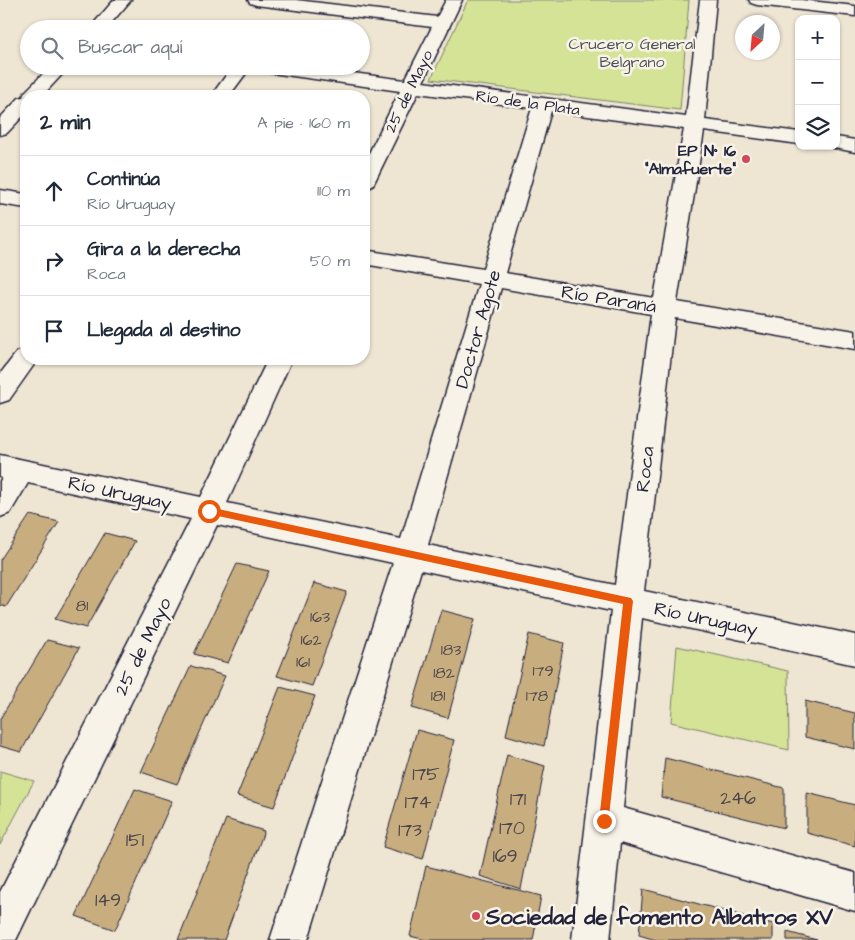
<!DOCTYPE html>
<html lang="es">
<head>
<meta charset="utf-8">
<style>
  body { margin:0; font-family:"Architects Daughter",sans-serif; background:#f6f6f7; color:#1f2937 }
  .controls { position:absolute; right:15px; top:15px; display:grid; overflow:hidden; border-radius:10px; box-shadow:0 1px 4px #0004 }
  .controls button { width:45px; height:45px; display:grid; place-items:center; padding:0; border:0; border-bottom:1px solid #e0e1e3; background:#fff; color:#1f2937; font:25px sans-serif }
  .compass { position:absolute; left:735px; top:15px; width:45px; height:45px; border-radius:50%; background:#fff; box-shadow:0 1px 4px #0004; rotate:206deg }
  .stop { position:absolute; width:15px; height:15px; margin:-11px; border:4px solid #ea580c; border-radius:50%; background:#fff }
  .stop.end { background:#ea580c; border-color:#fff; box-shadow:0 1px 5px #0008 }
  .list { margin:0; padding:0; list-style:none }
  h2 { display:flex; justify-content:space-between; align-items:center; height:65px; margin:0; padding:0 20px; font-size:21px }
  h2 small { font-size:16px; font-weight:400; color:#747a83 }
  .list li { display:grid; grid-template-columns:32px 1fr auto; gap:15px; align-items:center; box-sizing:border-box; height:70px; padding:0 20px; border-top:1px solid #e0e1e3 }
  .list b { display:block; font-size:19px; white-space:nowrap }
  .list p { margin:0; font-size:16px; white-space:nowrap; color:#747a83 }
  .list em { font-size:16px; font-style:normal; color:#747a83 }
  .icon { flex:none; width:28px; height:28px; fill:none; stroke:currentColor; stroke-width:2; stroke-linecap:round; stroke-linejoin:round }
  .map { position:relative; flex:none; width:855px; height:940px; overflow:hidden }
  .search { position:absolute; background:#fff; box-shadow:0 1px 4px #0004; left:20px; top:20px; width:350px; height:55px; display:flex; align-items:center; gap:12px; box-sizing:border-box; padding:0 18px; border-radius:28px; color:#747a83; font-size:19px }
  .panel { position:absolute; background:#fff; box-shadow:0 1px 4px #0004; left:20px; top:90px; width:350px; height:275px; border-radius:20px }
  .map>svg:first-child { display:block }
  .green { fill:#d4e396; stroke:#7b8268 }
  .building { fill:#c8ae7f; stroke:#22223b }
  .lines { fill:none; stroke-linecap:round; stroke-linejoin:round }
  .minor-casing { stroke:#22223b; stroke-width:3 }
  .major-casing { stroke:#22223b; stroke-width:3 }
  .minor { fill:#f7f3e8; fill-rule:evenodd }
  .major { fill:#f7f3e8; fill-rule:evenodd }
  .route { fill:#ea580c }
  .poi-dot { fill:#d1495b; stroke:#f7f3e8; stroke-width:2 }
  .labels { text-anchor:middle; stroke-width:5; stroke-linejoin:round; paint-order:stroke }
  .far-park-label { font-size:16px; fill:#4e5252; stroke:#f7f3e8 }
  .far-street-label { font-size:16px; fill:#22223b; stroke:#f7f3e8 }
  .far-poi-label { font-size:16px; font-weight:bold; fill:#22223b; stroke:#f7f3e8; text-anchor:end }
  .number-label { font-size:16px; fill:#4c454c }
  .street-label { font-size:19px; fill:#22223b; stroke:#f7f3e8 }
  .near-number-label { font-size:19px; fill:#4c454c }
  .near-poi-label { font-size:22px; font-weight:bold; fill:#22223b; stroke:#f7f3e8; text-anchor:start }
</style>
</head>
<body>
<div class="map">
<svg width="855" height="940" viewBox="0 0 855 940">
  <rect width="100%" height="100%" fill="#eee5d3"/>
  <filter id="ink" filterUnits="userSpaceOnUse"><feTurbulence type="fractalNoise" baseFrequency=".02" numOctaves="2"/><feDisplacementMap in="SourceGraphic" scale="10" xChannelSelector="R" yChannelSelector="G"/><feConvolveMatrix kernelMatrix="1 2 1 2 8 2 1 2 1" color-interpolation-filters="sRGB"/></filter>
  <g filter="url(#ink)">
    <path class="green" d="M468,0H689L680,110L431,79Z
      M677,646L788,671L789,750L671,722Z
      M0,771L34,781L0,845Z"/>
    <path class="building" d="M30,515L59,522L6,607L0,605V560Z
      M105,533L135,541L86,628L55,619Z
      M237,564L269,571L228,663L194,654Z
      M314,583L347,592L312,686L277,676Z
      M441,610L475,619L448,718L412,708Z
      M529,634L564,643L544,746L506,735Z
      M47,640L79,648L21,752L0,746V719Z
      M191,666L225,676L177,784L141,772Z
      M280,687L315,696L274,807L237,796Z
      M805,701L855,713V749L805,737Z
      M417,730L454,740L423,859L383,847Z
      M507,755L545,766L521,889L480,876Z
      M665,758L784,788V828L661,797Z
      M135,789L172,801L115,930L76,916Z
      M807,793L855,805V846L807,833Z
      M226,819L264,831L224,940H178Z
      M426,866L541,896L533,940H426L410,936Z
      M643,889L773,924V940H656L639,935Z
      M787,932L817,940H787Z"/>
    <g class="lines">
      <g class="minor-casing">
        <path id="minor" d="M248,0H296L437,17L446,0H462L423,82L686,117L700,0H716L705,120L799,132V144L704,131L677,302L855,331V349L675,318L644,591L855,635V665L642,618L623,808L855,873V911L620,843L610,940H572L611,611L421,570L308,940H270L393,563L217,525L16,940H0V892L191,519L28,483L10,513L0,517V481L2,478L0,477V455L201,497L268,359H292L227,503L401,539L479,284L364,264V250L483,269L532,108L418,93L374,183L371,187L364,189V163L400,91L257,71L250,68L229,96H211L233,66H300L405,80L432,27L256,5L250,3ZM551,111L684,129L654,298L505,273ZM501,288L651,314L615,585L428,545Z
          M749,0H801L855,6V16L757,5L751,3Z
          M836,137L855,140V152L829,147L836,146Z
          M0,190L26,194V208L0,204Z
          M26,349V359H38L9,400L0,403V374L17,352Z"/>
      </g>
      <g class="major-casing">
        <path id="major" d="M114,0H131L106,29H89Z
          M51,66H70L42,96H26V113L7,133L0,135V118L19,98L23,97L25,92Z"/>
      </g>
      <use href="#minor" class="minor"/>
      <use href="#major" class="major"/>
    </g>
  </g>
  <path class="route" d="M209,507L631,598L633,601L608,825L604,827L601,825L599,821L623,604L209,514L205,511Z"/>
  <g class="poi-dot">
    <circle cx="746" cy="159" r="5"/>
    <circle cx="476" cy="916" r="5"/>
  </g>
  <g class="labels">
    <g class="far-park-label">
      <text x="632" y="49">Crucero General<tspan x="632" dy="18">Belgrano</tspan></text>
    </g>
    <g class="far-street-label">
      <text transform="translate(408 91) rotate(-64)" y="6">25 de Mayo</text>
      <text transform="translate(528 102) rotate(8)" y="6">Río de la Plata</text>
    </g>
    <g class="far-poi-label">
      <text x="736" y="156">EP N° 16<tspan x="736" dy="18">"Almafuerte"</tspan></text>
    </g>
    <g class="number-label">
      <text x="82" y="611">81</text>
      <text x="320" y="622">163</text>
      <text x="311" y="645">162</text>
      <text x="451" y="655">183</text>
      <text x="303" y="667">161</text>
      <text x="543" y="676">179</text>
      <text x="444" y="678">182</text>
      <text x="438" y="701">181</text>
      <text x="537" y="701">178</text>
    </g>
    <g class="street-label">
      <text transform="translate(609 298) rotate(9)" y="7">Río Paraná</text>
      <text transform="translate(477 329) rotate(-74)" y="7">Doctor Agote</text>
      <text transform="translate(644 469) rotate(-83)" y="7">Roca</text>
      <text transform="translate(120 492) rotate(12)" y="7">Río Uruguay</text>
      <text transform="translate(706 618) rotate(12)" y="7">Río Uruguay</text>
      <text transform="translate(142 646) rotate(-64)" y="7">25 de Mayo</text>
    </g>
    <g class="near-number-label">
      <text x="426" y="780">175</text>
      <text x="738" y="804">246</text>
      <text x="518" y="805">171</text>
      <text x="418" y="808">174</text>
      <text x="512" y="834">170</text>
      <text x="410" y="836">173</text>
      <text x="135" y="846">151</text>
      <text x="505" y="862">169</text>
      <text x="108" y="906">149</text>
    </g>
    <g class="near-poi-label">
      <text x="486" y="924">Sociedad de fomento Albatros XV</text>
    </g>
  </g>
</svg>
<div class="controls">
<button>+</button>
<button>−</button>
<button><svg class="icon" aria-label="layers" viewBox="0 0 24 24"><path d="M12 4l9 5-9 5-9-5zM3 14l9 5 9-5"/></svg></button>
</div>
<svg class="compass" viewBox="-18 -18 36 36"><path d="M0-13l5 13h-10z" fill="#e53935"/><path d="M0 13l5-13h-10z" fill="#747a83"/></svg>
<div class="stop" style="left:209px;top:511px"></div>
<div class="stop end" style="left:604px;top:821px"></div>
<div class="search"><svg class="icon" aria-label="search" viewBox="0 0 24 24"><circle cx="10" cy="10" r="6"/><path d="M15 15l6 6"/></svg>Buscar aquí</div>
<section class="panel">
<h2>2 min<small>A pie · 160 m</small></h2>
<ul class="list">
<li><svg class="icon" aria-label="ahead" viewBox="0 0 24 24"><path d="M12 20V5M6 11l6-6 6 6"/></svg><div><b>Continúa</b><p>Río Uruguay</p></div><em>110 m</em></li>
<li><svg class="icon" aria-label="right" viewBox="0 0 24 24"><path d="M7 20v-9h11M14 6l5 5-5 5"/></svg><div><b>Gira a la derecha</b><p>Roca</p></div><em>50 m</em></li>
<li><svg class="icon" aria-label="arrive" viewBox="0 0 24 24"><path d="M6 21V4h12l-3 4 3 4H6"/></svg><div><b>Llegada al destino</b></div></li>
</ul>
</section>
</div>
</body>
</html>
